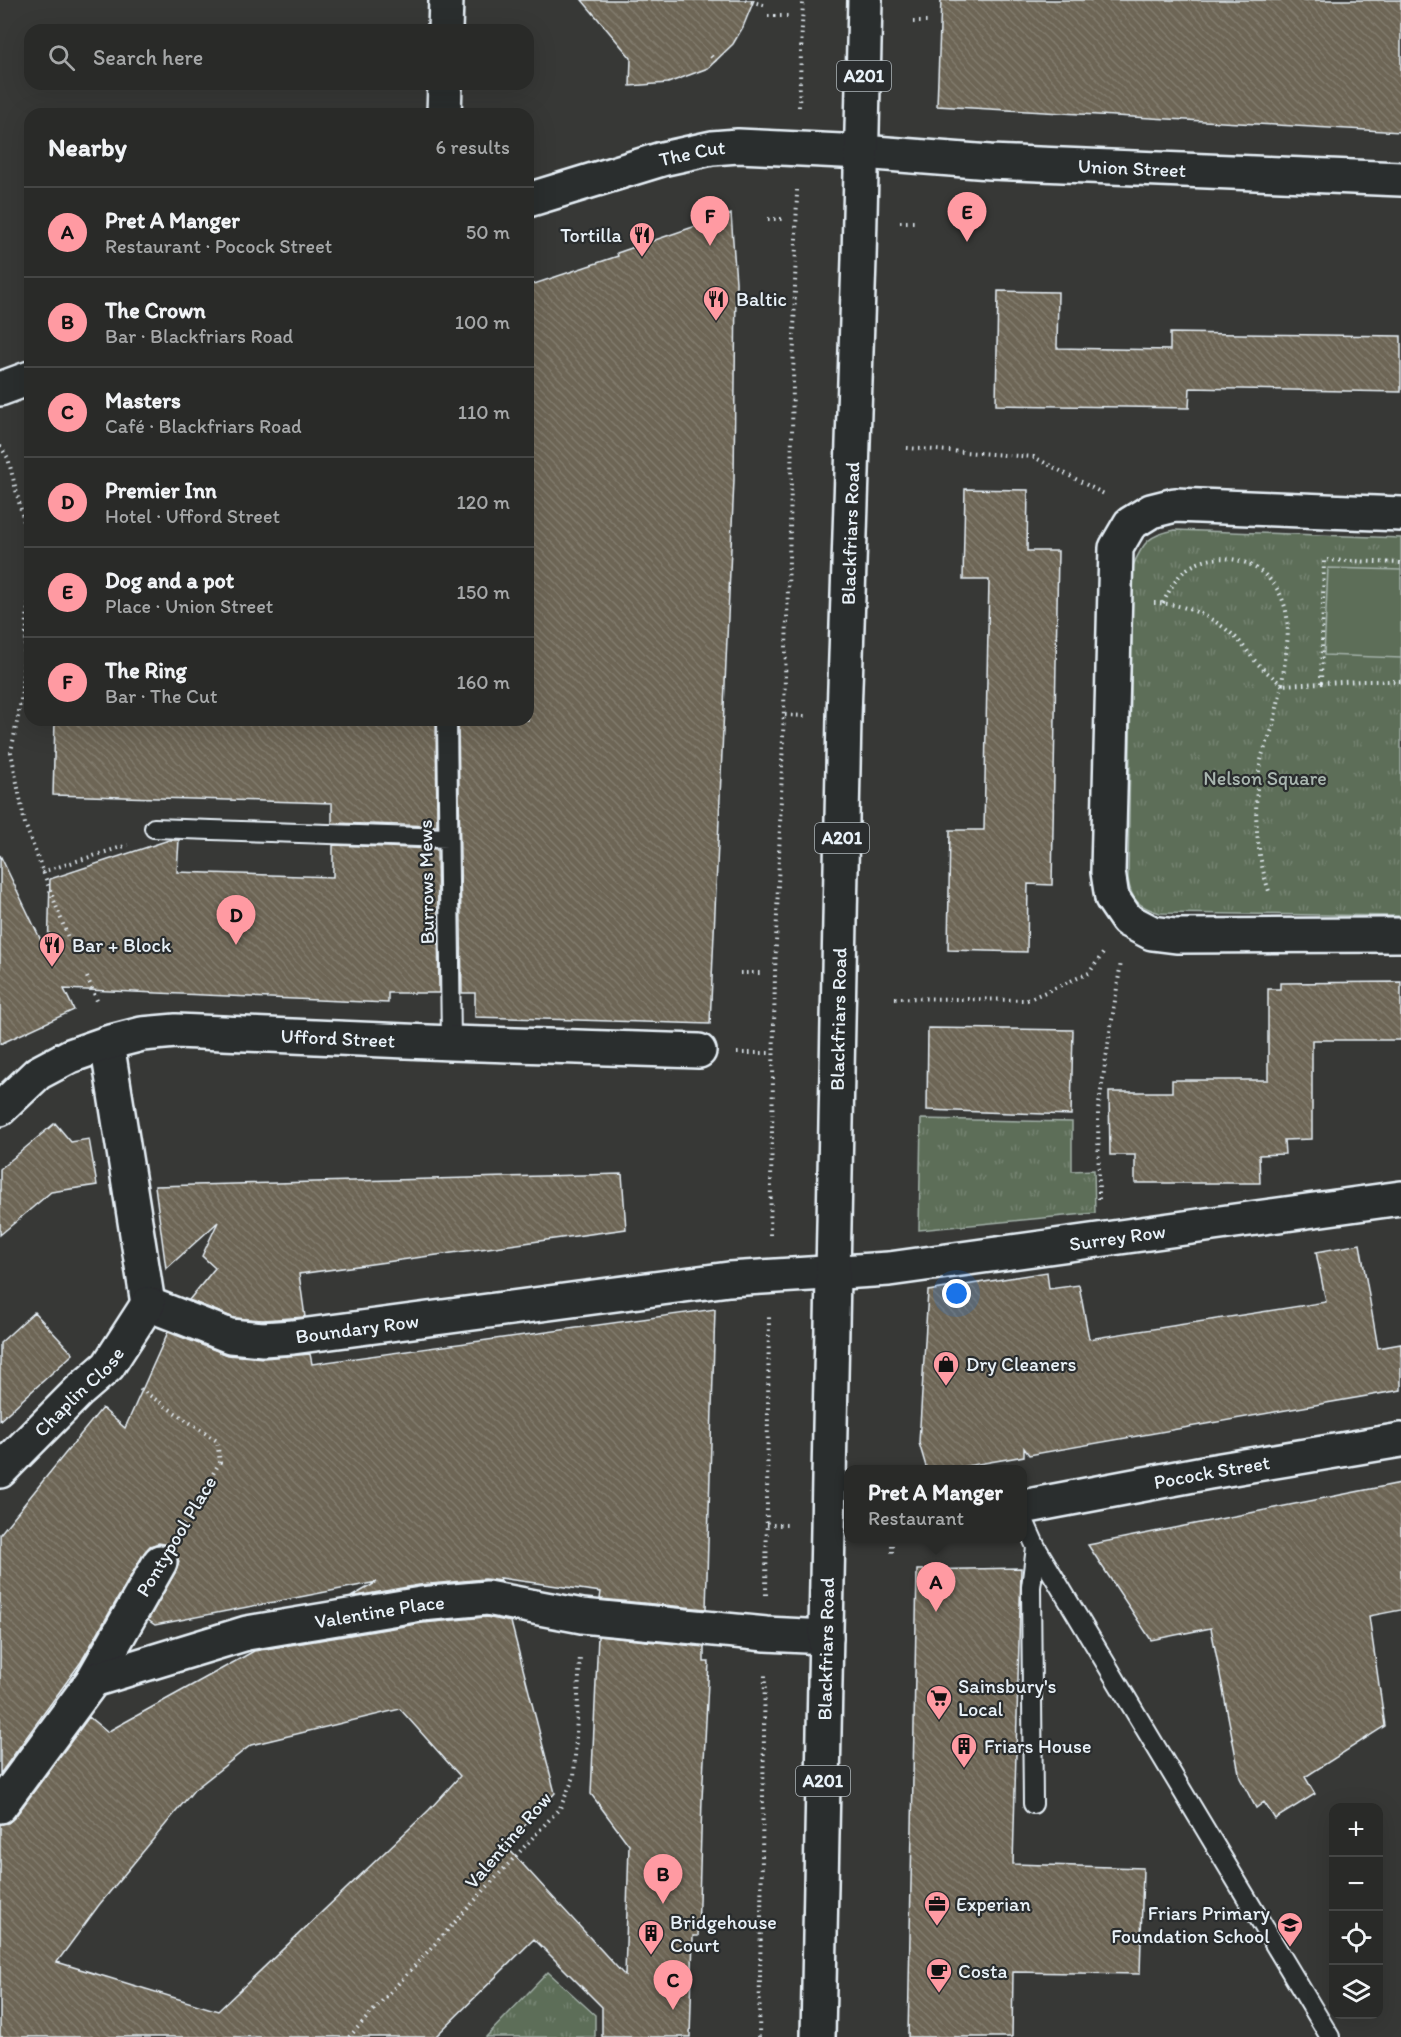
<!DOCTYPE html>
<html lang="en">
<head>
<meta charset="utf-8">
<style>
  body { margin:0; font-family:Itim,sans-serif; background:#313230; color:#f1f3f6 }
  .controls { position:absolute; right:18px; bottom:18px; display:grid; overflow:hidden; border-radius:12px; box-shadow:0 6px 24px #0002 }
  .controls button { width:54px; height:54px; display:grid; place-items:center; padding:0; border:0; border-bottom:2px solid #454645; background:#292a28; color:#f1f3f6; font:30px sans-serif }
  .you { position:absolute; left:957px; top:1294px; width:21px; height:21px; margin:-15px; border:4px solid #fff; border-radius:50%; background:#1a73e8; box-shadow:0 0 0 9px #1a73e833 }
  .badge { display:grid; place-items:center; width:39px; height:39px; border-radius:50%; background:#ff9aa2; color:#111; font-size:20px; font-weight:700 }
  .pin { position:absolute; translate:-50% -50px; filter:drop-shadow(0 2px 3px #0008) }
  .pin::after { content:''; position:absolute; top:32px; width:21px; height:18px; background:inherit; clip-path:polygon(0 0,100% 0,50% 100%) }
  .popup { position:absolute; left:844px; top:1465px; width:183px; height:78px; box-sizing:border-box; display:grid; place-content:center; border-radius:12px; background:#292a28; filter:drop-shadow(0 2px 4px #0005); font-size:20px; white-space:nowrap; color:#a5a7a8 }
  .popup b { font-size:22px; color:#f1f3f6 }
  .popup::after { content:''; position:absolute; left:50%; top:100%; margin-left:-12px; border:12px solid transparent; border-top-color:#292a28 }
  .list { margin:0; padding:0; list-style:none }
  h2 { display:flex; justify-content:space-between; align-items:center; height:78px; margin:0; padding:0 24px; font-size:26px }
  h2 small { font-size:20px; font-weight:400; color:#a5a7a8 }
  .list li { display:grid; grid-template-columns:39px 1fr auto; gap:18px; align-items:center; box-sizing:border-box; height:90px; padding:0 24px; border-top:2px solid #454645 }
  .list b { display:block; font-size:22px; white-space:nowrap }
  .list p { margin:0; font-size:20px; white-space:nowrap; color:#a5a7a8 }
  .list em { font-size:20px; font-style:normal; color:#a5a7a8 }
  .icon { flex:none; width:33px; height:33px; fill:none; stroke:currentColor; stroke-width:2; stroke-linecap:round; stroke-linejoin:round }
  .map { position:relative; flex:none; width:1401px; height:2037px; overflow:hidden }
  .search { position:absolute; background:#292a28; box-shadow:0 6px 24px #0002; left:24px; top:24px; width:510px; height:66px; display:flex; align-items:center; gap:15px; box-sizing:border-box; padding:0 21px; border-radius:18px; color:#a5a7a8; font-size:22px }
  .panel { position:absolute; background:#292a28; box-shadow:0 6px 24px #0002; left:24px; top:108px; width:510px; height:618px; border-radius:18px }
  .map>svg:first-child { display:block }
  .park { fill:url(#park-tufts); stroke:#a2b0a8; stroke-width:1.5 }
  .garden { fill:#5d6e58; stroke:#a2b0a8; stroke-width:1.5 }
  .building { fill:url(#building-back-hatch); stroke:#e8f1f8; stroke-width:1.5; fill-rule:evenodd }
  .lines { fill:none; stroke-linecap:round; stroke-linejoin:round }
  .service-casing { stroke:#e8f1f8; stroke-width:22 }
  .minor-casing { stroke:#e8f1f8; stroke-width:38 }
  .primary-casing { stroke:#e8f1f8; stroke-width:38 }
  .path { stroke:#e8f1f8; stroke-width:4; stroke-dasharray:1.5 4.5; stroke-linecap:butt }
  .service { stroke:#2a2d2e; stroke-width:18 }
  .minor { stroke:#2a2d2e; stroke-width:33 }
  .primary { stroke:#2a2d2e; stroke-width:33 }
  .labels { text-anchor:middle; stroke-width:4.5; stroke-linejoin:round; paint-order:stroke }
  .shield { fill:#2a2d2e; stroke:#afb6bb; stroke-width:1.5 }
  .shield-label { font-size:18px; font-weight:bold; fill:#e8f1f8 }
  .street-label { font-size:20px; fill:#e8f1f8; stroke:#2a2d2e }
  .poi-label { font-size:20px; fill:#e8f1f8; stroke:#2a2d2e; text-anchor:start }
  .park-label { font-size:20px; fill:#a9b6b0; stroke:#2a2d2e }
</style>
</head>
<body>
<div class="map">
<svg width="1401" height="2037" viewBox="0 0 1401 2037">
  <defs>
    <pattern id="park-tufts" width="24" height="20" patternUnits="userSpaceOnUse" patternTransform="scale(1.5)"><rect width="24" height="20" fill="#5d6e58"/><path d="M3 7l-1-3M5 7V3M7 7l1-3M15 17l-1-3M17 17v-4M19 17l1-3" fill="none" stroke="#748371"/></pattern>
    <pattern id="building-back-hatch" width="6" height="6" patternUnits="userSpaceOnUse" patternTransform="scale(1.5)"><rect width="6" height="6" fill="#6d6555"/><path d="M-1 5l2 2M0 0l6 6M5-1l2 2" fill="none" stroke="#827c6e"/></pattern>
  </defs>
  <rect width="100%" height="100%" fill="#373836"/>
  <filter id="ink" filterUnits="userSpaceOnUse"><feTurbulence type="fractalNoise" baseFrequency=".0167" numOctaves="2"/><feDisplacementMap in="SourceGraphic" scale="12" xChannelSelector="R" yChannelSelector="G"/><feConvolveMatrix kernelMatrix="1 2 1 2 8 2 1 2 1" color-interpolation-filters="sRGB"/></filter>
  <g filter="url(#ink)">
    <path class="park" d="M1175,530L1401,538V916L1160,913C1139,907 1131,901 1128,878L1133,566C1143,542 1149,535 1175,530Z
      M921,1119L1072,1122V1171L1094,1170L1095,1213L919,1230Z
      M548,1972L595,2015V2037H486Z"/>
    <path class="garden" d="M1328,568L1401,570V658L1324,655Z"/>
    <path class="building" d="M582,0H754L743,27L733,44L708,68L668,83L630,86L631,58Z
      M941,0H1401V132L937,106Z
      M731,214L736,282L734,480L710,1024L475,1017V993H462L458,720H528V286L618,256L617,253Z
      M998,291L1058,292L1057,348L1170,350V333L1401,336V392L1190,388L1189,408L996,405Z
      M965,489L1028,490L1027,551H1058L1052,885L1028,884L1027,952L948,950L950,830H984L989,580H963Z
      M55,720H436L437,826L332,823V803L53,795Z
      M169,840H179L177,872L333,877V845L437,849L439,993H388V1003L64,989L74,1010L0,1044V855L48,955L50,879Z
      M1401,982V1040H1312V1139L1284,1140L1285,1154L1259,1155L1260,1183H1135V1155H1110L1109,1092H1172V1080H1268V989H1280V983Z
      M928,1028L1073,1030L1071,1115L927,1110Z
      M55,1123L71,1142L89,1139L97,1185L51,1192L0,1235V1169Z
      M622,1174L626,1229L299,1274L305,1317L263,1320L234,1318L189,1300L215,1268L202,1256L218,1222L166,1269L155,1186Z
      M1360,1244L1378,1348L1401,1344V1390L1029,1455L1024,1448V1456L944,1470H927L919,1443L928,1291L1047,1272L1049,1289L1079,1285L1089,1339L1326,1302L1316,1252Z
      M715,1309L706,1609L600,1599L601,1592L500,1578L501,1581L485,1579L419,1585L351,1597L377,1582L155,1625L148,1620L176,1571L179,1562L176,1552L169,1545L159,1543L150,1546L144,1553L81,1662L0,1774V1534L102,1408L125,1428L168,1332L228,1355L264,1358L310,1354L312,1364Z
      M34,1312L73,1354L0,1420V1343Z
      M1401,1483V1610L1369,1616L1385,1726L1305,1777L1315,1794L1275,1819L1264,1802L1256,1808L1240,1778L1211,1628L1151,1640L1088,1545Z
      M1021,1568L1013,1864L1143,1868L1140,1974L1013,1972L1012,2037H908L917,1570Z
      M486,1617L511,1622L555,1793L517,1834L505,1845L625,1976L629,1845L591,1794L598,1636L704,1647V1662H709L702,1799L698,1936H693L690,2037H602V2007L534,1939L435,2037H0V1824L8,1823L15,1817L89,1717L107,1732L254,1651L423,1623ZM400,1709L460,1776L429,1810L218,2011L57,1962L99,1905L194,1790L251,1745Z"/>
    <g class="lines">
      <g class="service-casing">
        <path id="service" d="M447,720L451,1043
          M154,828L447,838
          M1023,1518L1036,1547L1330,2037
          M1033,1804L1031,1587L1036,1547"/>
      </g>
      <g class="minor-casing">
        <g id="minor">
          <path d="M445,30L446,0"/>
          <path d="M444,114L445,84"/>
          <path id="s1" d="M528,200L662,159L712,148L738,146L862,152L990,162L1401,179"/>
          <path d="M0,389L30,378"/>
          <path d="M1401,514L1175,505L1151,511L1130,524L1116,548L1108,872L1112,898L1127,920L1152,933L1176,936L1401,935"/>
          <path d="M107,1043L148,1304"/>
          <path id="s2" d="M0,1109L38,1073L70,1056L107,1043L142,1034L176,1031L451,1043L699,1051"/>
          <path id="s3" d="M148,1304L230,1336L263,1339L293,1337L729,1279L889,1269L1401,1198"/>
          <path id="s4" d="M0,1471L78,1392L108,1366L148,1304"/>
          <path id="s5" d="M1023,1507L1209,1472L1401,1440"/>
          <path d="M93,1680L160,1562"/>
          <path id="s6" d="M0,1806L93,1680L247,1633L421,1604L487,1598L582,1616L766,1634L826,1637"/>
        </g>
      </g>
      <g class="primary-casing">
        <g id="primary">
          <path id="s7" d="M818,2037L844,717L859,259L865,0"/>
        </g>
      </g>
      <path class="path" d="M745,0L768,6
        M768,16H788
        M913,22H929
        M711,56L716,62
        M799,107L803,0
        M768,219H784
        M900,222H915
        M0,446L8,458L30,546
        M907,448L1034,457L1104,494
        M30,579L21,701L11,752L25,824L69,940
        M1154,603C1183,603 1212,616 1234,636C1243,644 1249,655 1258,664C1265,671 1274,678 1282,685C1279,699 1276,712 1273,726C1270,736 1265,746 1262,756C1252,799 1255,852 1270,894
        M1163,603C1170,589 1177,575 1190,567C1228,545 1274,567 1285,607C1292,631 1284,661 1282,685L1363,681H1401
        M1321,683L1324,560L1401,563
        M785,715L805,716
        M42,872L128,845
        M740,973H761
        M87,977L98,1003
        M895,998L1027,1000L1089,973L1104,952
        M737,1053H773
        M1099,1199L1098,1110L1121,962
        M770,1235L775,974L790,530L797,190
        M140,1389L217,1441L220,1462L181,1528
        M767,1525H788
        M892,1545V1556
        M766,1595L769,1317
        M349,2037L560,1808L574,1777L580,1656
        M759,2037L765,1674"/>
      <use href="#service" class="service"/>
      <use href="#minor" class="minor"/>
      <use href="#primary" class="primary"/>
    </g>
  </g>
  <defs>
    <g id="restaurant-pin" transform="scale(1.35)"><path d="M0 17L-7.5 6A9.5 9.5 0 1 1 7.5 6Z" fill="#ff9aa2" stroke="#2a2d2e"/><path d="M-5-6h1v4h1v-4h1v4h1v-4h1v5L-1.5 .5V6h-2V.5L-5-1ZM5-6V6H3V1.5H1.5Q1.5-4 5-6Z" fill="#111"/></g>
    <g id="shop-pin" transform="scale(1.35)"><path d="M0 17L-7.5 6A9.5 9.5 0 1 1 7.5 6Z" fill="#ff9aa2" stroke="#2a2d2e"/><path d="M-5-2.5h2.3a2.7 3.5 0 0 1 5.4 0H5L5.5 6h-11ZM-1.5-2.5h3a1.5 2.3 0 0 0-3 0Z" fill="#111"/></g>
    <g id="supermarket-pin" transform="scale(1.35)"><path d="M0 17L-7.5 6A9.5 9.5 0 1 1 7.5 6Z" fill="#ff9aa2" stroke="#2a2d2e"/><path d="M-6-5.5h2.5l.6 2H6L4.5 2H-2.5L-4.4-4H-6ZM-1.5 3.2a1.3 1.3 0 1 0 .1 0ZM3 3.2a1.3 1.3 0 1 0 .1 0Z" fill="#111"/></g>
    <g id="building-pin" transform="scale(1.35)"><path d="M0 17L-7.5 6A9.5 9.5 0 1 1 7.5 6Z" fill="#ff9aa2" stroke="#2a2d2e"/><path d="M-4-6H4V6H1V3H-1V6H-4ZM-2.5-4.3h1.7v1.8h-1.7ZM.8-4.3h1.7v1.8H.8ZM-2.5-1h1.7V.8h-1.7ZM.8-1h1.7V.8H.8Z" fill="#111"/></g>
    <g id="office-pin" transform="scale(1.35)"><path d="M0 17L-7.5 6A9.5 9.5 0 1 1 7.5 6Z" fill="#ff9aa2" stroke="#2a2d2e"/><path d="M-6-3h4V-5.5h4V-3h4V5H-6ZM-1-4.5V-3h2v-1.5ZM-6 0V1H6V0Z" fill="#111"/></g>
    <g id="school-pin" transform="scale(1.35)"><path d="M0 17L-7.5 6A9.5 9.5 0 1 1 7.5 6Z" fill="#ff9aa2" stroke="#2a2d2e"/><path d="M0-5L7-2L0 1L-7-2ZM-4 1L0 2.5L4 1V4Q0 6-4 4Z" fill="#111"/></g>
    <g id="cafe-pin" transform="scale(1.35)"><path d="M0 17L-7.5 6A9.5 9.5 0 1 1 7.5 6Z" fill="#ff9aa2" stroke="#2a2d2e"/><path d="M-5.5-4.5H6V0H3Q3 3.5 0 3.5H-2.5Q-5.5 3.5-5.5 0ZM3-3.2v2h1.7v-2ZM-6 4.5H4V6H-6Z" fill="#111"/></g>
  </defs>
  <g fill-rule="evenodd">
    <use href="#restaurant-pin" x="642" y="235"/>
    <use href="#restaurant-pin" x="716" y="299"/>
    <use href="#restaurant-pin" x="52" y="945"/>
    <use href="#shop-pin" x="946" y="1364"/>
    <use href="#supermarket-pin" x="939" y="1698"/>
    <use href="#building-pin" x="964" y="1746"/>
    <use href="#office-pin" x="937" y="1904"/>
    <use href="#school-pin" x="1290" y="1925"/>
    <use href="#building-pin" x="651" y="1933"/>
    <use href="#cafe-pin" x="939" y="1971"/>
  </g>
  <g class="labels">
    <g class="shield">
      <rect x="837" y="61" width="54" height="30" rx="4.5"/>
      <rect x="815" y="823" width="54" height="30" rx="4.5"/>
      <rect x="796" y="1766" width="54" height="30" rx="4.5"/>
    </g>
    <g class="shield-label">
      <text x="864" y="82">A201</text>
      <text x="842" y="844">A201</text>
      <text x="823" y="1787">A201</text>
    </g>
    <g class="street-label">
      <text dy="7" stroke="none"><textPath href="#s1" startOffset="171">The Cut</textPath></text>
      <text dy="7" stroke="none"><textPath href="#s1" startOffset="612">Union Street</textPath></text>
      <text dy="7" stroke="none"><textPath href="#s7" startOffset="1504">Blackfriars Road</textPath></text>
      <text transform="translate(426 882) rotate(-91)" y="7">Burrows Mews</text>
      <text dy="7" stroke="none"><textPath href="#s7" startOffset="1018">Blackfriars Road</textPath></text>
      <text dy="7" stroke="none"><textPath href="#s2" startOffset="360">Ufford Street</textPath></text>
      <text dy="7" stroke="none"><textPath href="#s3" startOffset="982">Surrey Row</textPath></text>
      <text dy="7" stroke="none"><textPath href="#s3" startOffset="216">Boundary Row</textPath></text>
      <text dy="7" stroke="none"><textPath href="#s4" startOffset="112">Chaplin Close</textPath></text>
      <text dy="7" stroke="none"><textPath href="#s5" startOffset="192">Pocock Street</textPath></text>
      <text transform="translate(176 1536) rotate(-59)" y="7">Pontypool Place</text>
      <text dy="7" stroke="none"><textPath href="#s6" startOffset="452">Valentine Place</textPath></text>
      <text dy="7" stroke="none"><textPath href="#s7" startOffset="388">Blackfriars Road</textPath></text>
      <text transform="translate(508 1840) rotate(-49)" y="7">Valentine Row</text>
    </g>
    <g class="poi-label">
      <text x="622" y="242" text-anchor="end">Tortilla</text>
      <text x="736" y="306">Baltic</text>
      <text x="72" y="952">Bar + Block</text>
      <text x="966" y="1371">Dry Cleaners</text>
      <text x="958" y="1693">Sainsbury's<tspan x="958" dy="23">Local</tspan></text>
      <text x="984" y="1753">Friars House</text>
      <text x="956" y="1911">Experian</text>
      <text x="1270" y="1920" text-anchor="end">Friars Primary<tspan x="1270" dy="23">Foundation School</tspan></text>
      <text x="670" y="1929">Bridgehouse<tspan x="670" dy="23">Court</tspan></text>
      <text x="958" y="1978">Costa</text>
    </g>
    <g class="park-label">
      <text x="1265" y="785">Nelson Square</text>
    </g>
  </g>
</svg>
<div class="controls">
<button>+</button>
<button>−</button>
<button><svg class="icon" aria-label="locate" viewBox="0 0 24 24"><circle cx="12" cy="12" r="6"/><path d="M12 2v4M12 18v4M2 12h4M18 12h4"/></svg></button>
<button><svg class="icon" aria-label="layers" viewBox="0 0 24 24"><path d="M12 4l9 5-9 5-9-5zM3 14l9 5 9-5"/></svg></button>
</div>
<div class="you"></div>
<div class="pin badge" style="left:936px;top:1612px">A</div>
<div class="popup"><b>Pret A Manger</b>Restaurant</div>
<div class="pin badge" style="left:663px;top:1904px">B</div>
<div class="pin badge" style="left:673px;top:2010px">C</div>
<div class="pin badge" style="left:236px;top:945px">D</div>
<div class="pin badge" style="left:967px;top:242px">E</div>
<div class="pin badge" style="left:710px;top:246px">F</div>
<div class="search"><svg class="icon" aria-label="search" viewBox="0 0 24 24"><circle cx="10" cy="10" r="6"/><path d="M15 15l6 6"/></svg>Search here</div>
<section class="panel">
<h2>Nearby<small>6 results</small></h2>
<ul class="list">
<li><span class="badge">A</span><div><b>Pret A Manger</b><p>Restaurant · Pocock Street</p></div><em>50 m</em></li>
<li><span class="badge">B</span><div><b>The Crown</b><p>Bar · Blackfriars Road</p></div><em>100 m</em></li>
<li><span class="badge">C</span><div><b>Masters</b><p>Café · Blackfriars Road</p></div><em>110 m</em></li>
<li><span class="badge">D</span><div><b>Premier Inn</b><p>Hotel · Ufford Street</p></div><em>120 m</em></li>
<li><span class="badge">E</span><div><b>Dog and a pot</b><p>Place · Union Street</p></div><em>150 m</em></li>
<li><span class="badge">F</span><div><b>The Ring</b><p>Bar · The Cut</p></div><em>160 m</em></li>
</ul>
</section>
</div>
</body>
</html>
